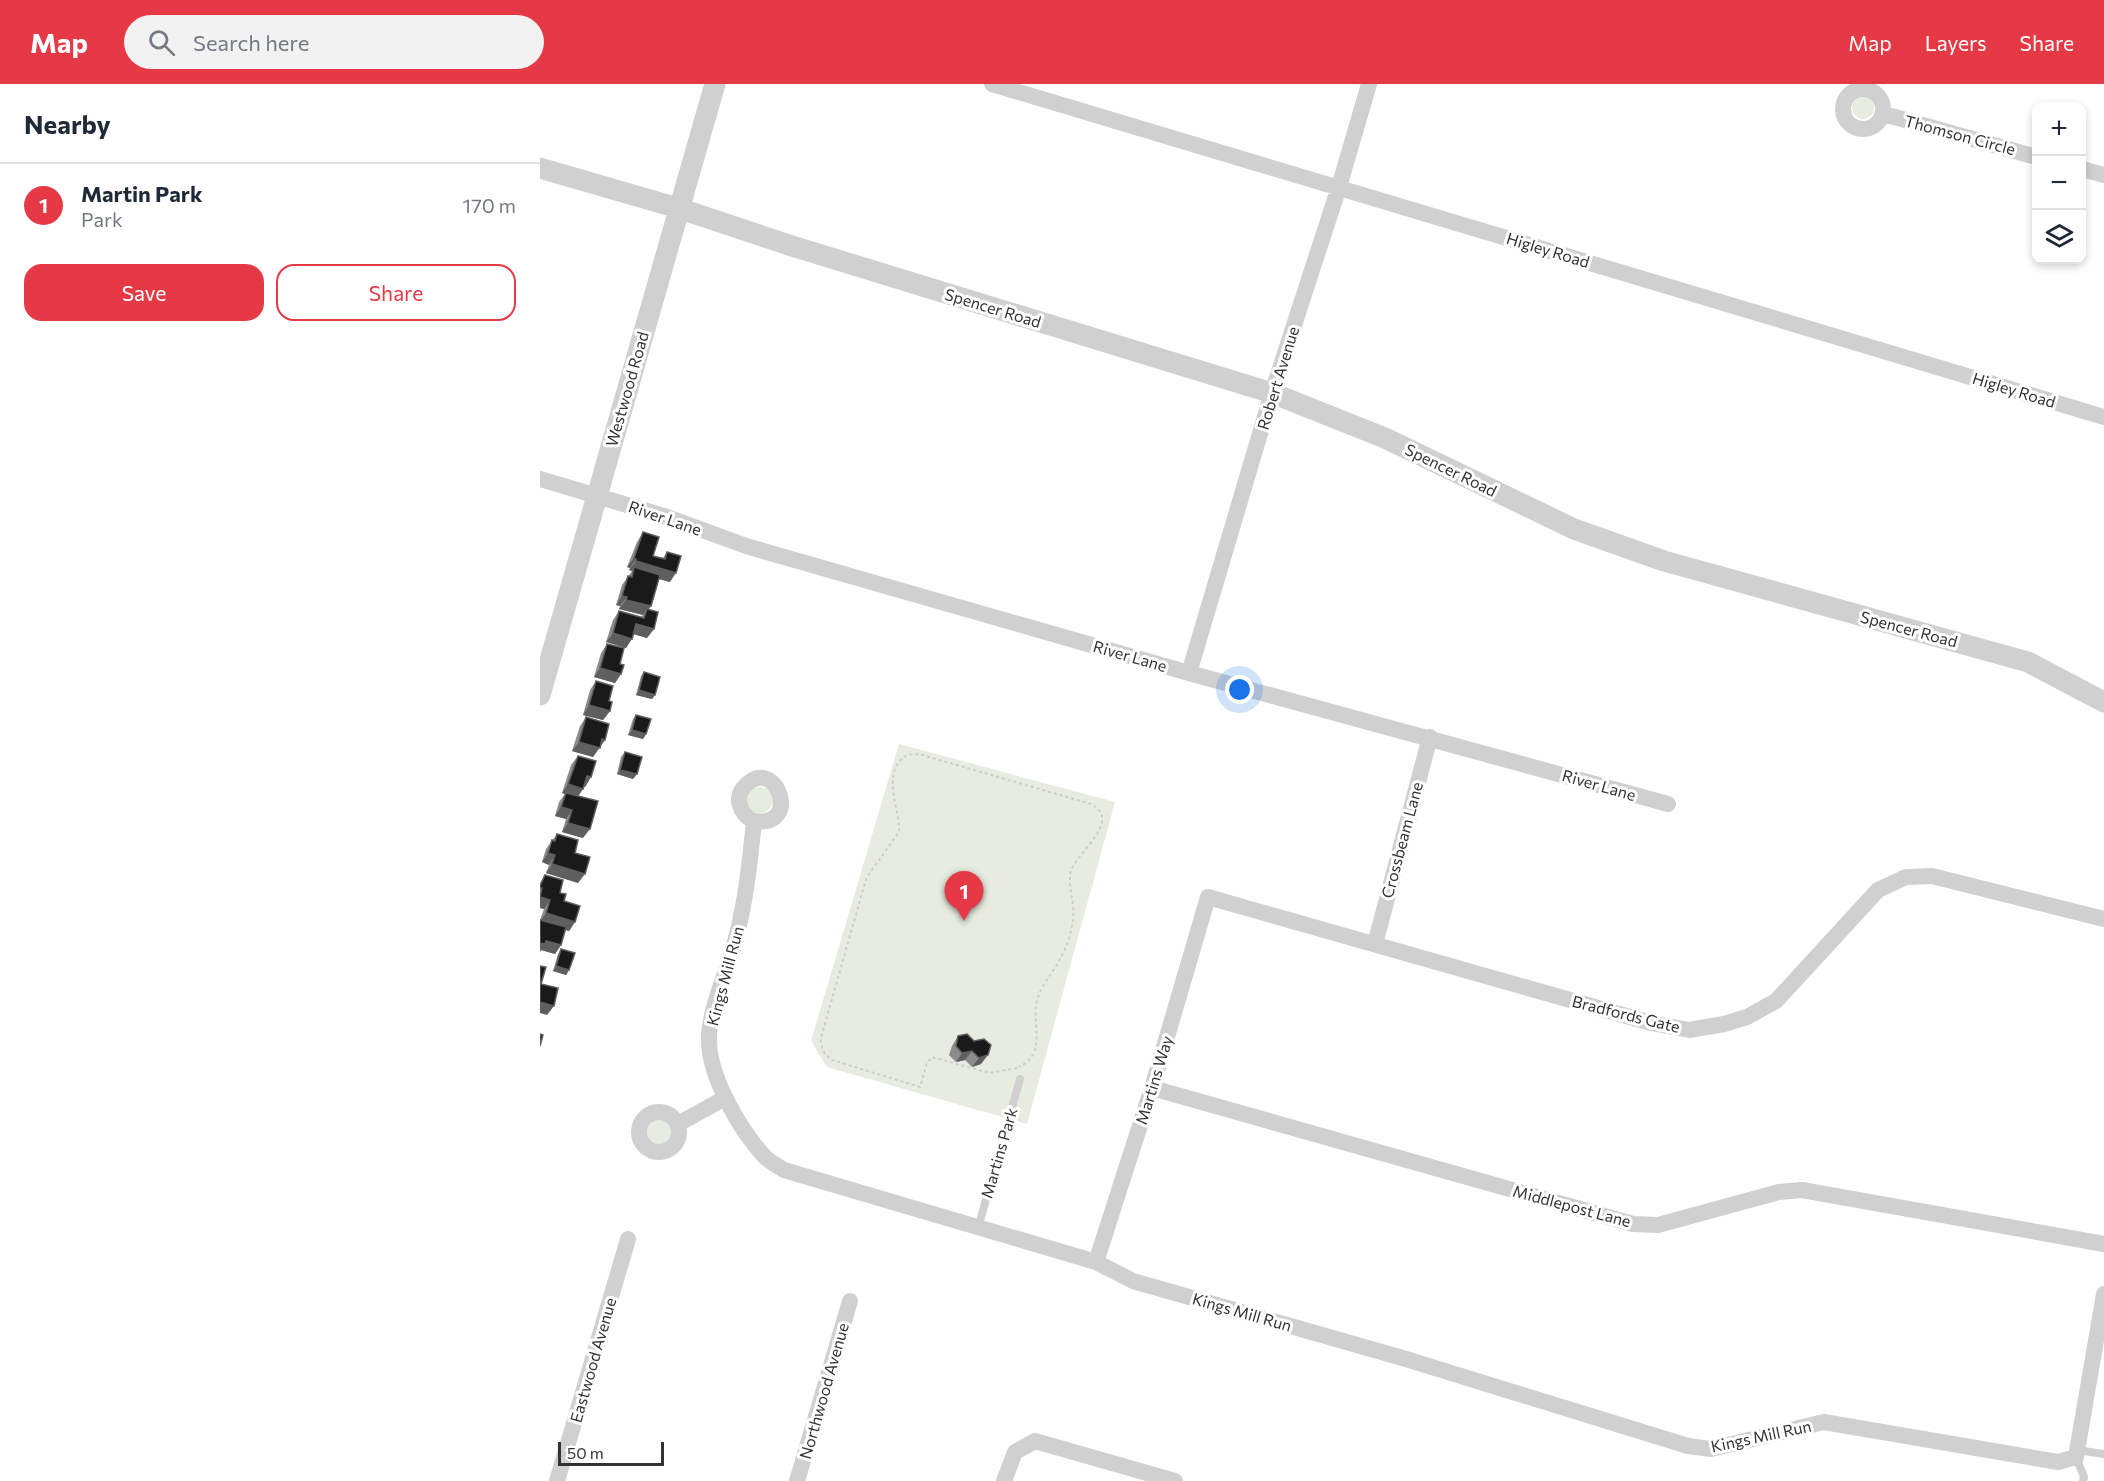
<!DOCTYPE html>
<html lang="en">
<head>
<meta charset="utf-8">
<style>
  body { margin:0; font-family:Commissioner,sans-serif; background:#f2f2f3; color:#1f2937 }
  .controls { position:absolute; right:18px; top:18px; display:grid; overflow:hidden; border-radius:12px; box-shadow:0 3px 9px #0003 }
  .controls button { width:54px; height:54px; display:grid; place-items:center; padding:0; border:0; border-bottom:2px solid #e0e1e3; background:#fff; color:#1f2937; font:30px sans-serif }
  .scale { position:absolute; left:18px; bottom:15px; width:106px; box-sizing:border-box; padding-left:6px; border:3px solid #333; border-top:0; font-size:16px; line-height:21px; white-space:nowrap; color:#333; -webkit-text-stroke:4px #fff; paint-order:stroke }
  .you { position:absolute; left:700px; top:606px; width:21px; height:21px; margin:-15px; border:4px solid #fff; border-radius:50%; background:#1a73e8; box-shadow:0 0 0 9px #1a73e833 }
  .badge { display:grid; place-items:center; width:39px; height:39px; border-radius:50%; background:#e63946; color:#fff; font-size:20px; font-weight:700 }
  .pin { position:absolute; translate:-50% -50px; filter:drop-shadow(0 2px 3px #0008) }
  .pin::after { content:''; position:absolute; top:32px; width:21px; height:18px; background:inherit; clip-path:polygon(0 0,100% 0,50% 100%) }
  .list { margin:0; padding:0; list-style:none }
  h2 { display:flex; justify-content:space-between; align-items:center; height:78px; margin:0; padding:0 24px; font-size:26px }
  h2 small { font-size:20px; font-weight:400; color:#747a83 }
  .list li { display:grid; grid-template-columns:39px 1fr auto; gap:18px; align-items:center; box-sizing:border-box; height:84px; padding:0 24px; border-top:2px solid #e0e1e3 }
  .list b { display:block; font-size:22px; white-space:nowrap }
  .list p { margin:0; font-size:20px; white-space:nowrap; color:#747a83 }
  .list em { font-size:20px; font-style:normal; color:#747a83 }
  .actions { display:flex; gap:12px; padding:18px 24px }
  .actions a { flex:1; padding:14px 0; border:2px solid #e63946; border-radius:18px; text-align:center; font-size:21px; color:#e63946 }
  .actions .main { background:#e63946; color:#fff }
  .icon { flex:none; width:33px; height:33px; fill:none; stroke:currentColor; stroke-width:2; stroke-linecap:round; stroke-linejoin:round }
  .map { position:relative; flex:none; width:1564px; height:1397px; overflow:hidden }
  header { display:flex; align-items:center; gap:36px; box-sizing:border-box; height:84px; padding:0 30px; background:#e63946; color:#fff }
  header strong { font-size:28px }
  nav { display:flex; gap:33px; margin-inline-start:auto; font-size:21px }
  .search { width:420px; height:54px; background:#f2f2f3; display:flex; align-items:center; gap:15px; box-sizing:border-box; padding:0 21px; border-radius:33px; color:#747a83; font-size:22px }
  main { display:flex }
  aside { flex:1; background:#fff }
  .map>svg:first-child { display:block }
  .green { fill:#e6ecdf }
  .lines { fill:none; stroke-linecap:round; stroke-linejoin:round }
  .path { stroke:#cdcdcd; stroke-width:2; stroke-dasharray:3 3; stroke-linecap:butt }
  .service { stroke:#d0d0d0; stroke-width:8 }
  .minor { stroke:#d0d0d0; stroke-width:16 }
  .tertiary { stroke:#d0d0d0; stroke-width:21 }
  .wall { fill:#8c8c8c }
  .shaded-wall { fill:#5f5f5f }
  .building { fill:#1a1a1a; stroke:#5f5f5f; stroke-width:1.5 }
  .labels { text-anchor:middle; stroke-width:6; stroke-linejoin:round; paint-order:stroke }
  .street-label { font-size:16px; fill:#333; stroke:#fff }
</style>
</head>
<body>
<header>
<strong>Map</strong>
<div class="search"><svg class="icon" aria-label="search" viewBox="0 0 24 24"><circle cx="10" cy="10" r="6"/><path d="M15 15l6 6"/></svg>Search here</div>
<nav><a>Map</a><a>Layers</a><a>Share</a></nav>
</header>
<main>
<aside>
<h2>Nearby<small></small></h2>
<ul class="list">
<li><span class="badge">1</span><div><b>Martin Park</b><p>Park</p></div><em>170 m</em></li>
</ul>
<div class="actions"><a class="main">Save</a><a>Share</a></div>
</aside>
<div class="map">
<svg width="1564" height="1397" viewBox="0 0 1564 1397">
  <rect width="100%" height="100%" fill="#fff"/>
  <path class="green" d="M1312 24a11 11 0 1 1 22 0a11 11 0 1 1-22 0Z
    M359,660L575,718L487,1040L287,983L271,957Z
    M207 716a13 13 0 1 1 26 0a13 13 0 1 1-26 0Z
    M107 1049a14 14 0 1 1 28 0a14 14 0 1 1-28 0Z"/>
  <g class="lines">
    <path class="path" d="M477,984L449,989L392,973L387,979L380,1003L292,976L285,970L281,961V954L324,802L327,793L359,748C360,724 340,688 367,671L379,670L551,720C585,739 531,770 530,792C529,806 535,820 533,834C532,848 526,865 519,877C512,890 500,903 497,917C491,943 508,968 479,983"/>
    <path class="service" d="M438,1144L480,995
      M1537,1366L1564,1370
      M1536,1373L1544,1393L1543,1397"/>
    <path class="minor" d="M452,0L1564,333
      M1303 25a20 20 0 1 1 40 0a20 20 0 1 1-40 0Z
      M1344,30L1496,73
      M1542,85L1564,91
      M0,395L127,433L206,462L649,589L1128,720
      M649,589L732,309L799,103L829,0
      M214,737C262,744 237,673 207,700C193,712 199,730 214,737C210,777 206,816 196,854C189,883 168,928 169,956C169,993 200,1046 225,1073C230,1078 238,1082 244,1086L556,1178L593,1197L866,1275L1148,1362L1171,1365L1284,1338L1518,1378L1536,1373L1564,1210
      M835,860L890,653
      M612,1004L1093,1140L1118,1141L1239,1108L1262,1106L1564,1160
      M99 1048a20 20 0 1 1 40 0a20 20 0 1 1-40 0Z
      M138,1040L185,1014
      M556,1178L612,1004L668,813L1111,939L1149,946L1184,940L1207,933L1236,917L1338,806L1366,793L1392,792L1564,835
      M17,1397L88,1155
      M257,1397L310,1217
      M464,1397L475,1368L495,1357L635,1397"/>
    <path class="tertiary" d="M0,84L138,124L252,162L732,309L845,354L1034,445L1124,477L1488,578L1564,618
      M0,611L175,0"/>
  </g>
  <path class="wall" d="M103,448L113,472L123,474L127,468L130,498L119,495L111,522L109,525L114,545L107,554L93,550L86,564L66,558L73,536L79,527L101,533L103,531L79,525L80,522L76,521L82,501L92,487L89,486L90,484L87,483L97,458Z
    M67,560L80,580L81,590L75,599L54,593L61,569Z
    M104,588L115,611L112,615L96,611L101,592Z
    M56,597L69,617L70,627L63,636L43,631L50,606Z
    M96,631L106,650L103,655L88,651L93,635Z
    M46,633L65,656L53,673L32,667L40,642Z
    M85,668L97,690L93,695L77,690L81,673Z
    M38,672L51,693L45,703L44,702L38,712L43,754L22,748L26,735L15,732L19,718L25,710L22,709L31,681Z
    M17,750L35,769L38,799L6,789L9,781L2,778L6,765Z
    M5,791L20,809L35,838L29,847L26,846L21,861L15,870L1,866L0,836L4,825L0,824V799Z
    M21,865L29,886L26,891L13,887L18,870Z
    M427,950L441,980L432,983L425,976L416,978L409,971L412,962L418,952Z"/>
  <path class="shaded-wall" d="M94,474L96,475L90,484L87,483Z
    M96,477L136,489L130,498L93,488L94,483L92,487L89,486Z
    M82,512L87,513L80,522L76,521Z
    M86,516L111,522L105,530L107,525L103,531L79,525Z
    M96,540L114,545L107,554L90,549Z
    M73,549L92,555L86,564L66,558Z
    M60,584L81,590L75,599L54,593Z
    M99,606L115,611L112,615L96,611Z
    M49,621L70,627L63,636L43,631Z
    M92,646L106,650L103,655L88,651Z
    M62,655L65,656L53,673L32,667L39,658Z
    M80,686L97,690L93,695L77,690Z
    M47,692L51,693L45,703L40,701Z
    M28,700L43,705L37,714L22,709Z
    M21,723L32,726L26,735L15,732Z
    M28,739L50,745L43,754L22,748Z
    M8,769L15,771L9,781L2,778Z
    M12,780L45,790L38,799L6,789Z
    M0,813L10,816L4,825L0,824Z
    M6,829L35,838L29,847L0,838Z
    M6,857L21,861L15,870L1,866L0,868V859Z
    M16,882L29,886L26,891L13,887Z
    M0,918L14,922L7,931L0,929Z
    M432,967L425,976L416,978L422,969Z
    M448,971L441,980L432,983L439,974Z"/>
  <path class="building" d="M103,448L119,453L113,472L125,475L127,468L141,472L136,489L96,477V475L94,474Z
    M94,483L120,491L111,522L86,516L87,513L82,512L88,492L92,493Z
    M107,525L118,528L114,545L96,540L92,555L73,549L79,527L104,534Z
    M67,560L84,564L80,580L84,581L81,590L60,584Z
    M104,588L120,593L115,611L99,606Z
    M56,597L73,602L69,617L72,618L70,627L49,621Z
    M96,631L111,635L106,650L92,646Z
    M46,633L69,640L65,656L62,655L60,664L39,658Z
    M85,668L102,673L97,690L80,686Z
    M38,672L56,677L51,693L47,692L43,705L28,700Z
    M26,709L58,717L50,745L28,739L32,726L21,723Z
    M17,750L38,756L35,769L50,773L45,790L12,780L15,771L8,769L12,756L15,757Z
    M5,791L23,796L20,809L26,810L24,817L40,822L35,838L6,829L10,816L0,813L2,804H0V802Z
    M0,836L26,843L21,861L6,857L5,860L0,859Z
    M21,865L35,869L29,886L16,882Z
    M0,882L6,883L1,900L18,904L14,922L0,918Z
    M0,950L3,951L0,962Z
    M427,950L434,957L444,955L451,961L448,971L439,974L432,967L422,969L416,962L418,952Z"/>
  <g class="labels">
    <g class="street-label">
      <text transform="translate(1420 51) rotate(15)" y="6">Thomson Circle</text>
      <text transform="translate(1008 166) rotate(17)" y="6">Higley Road</text>
      <text transform="translate(453 224) rotate(17)" y="6">Spencer Road</text>
      <text transform="translate(738 294) rotate(-73)" y="6">Robert Avenue</text>
      <text transform="translate(87 305) rotate(-74)" y="6">Westwood Road</text>
      <text transform="translate(1474 306) rotate(17)" y="6">Higley Road</text>
      <text transform="translate(911 386) rotate(26)" y="6">Spencer Road</text>
      <text transform="translate(125 434) rotate(19)" y="6">River Lane</text>
      <text transform="translate(1369 545) rotate(15)" y="6">Spencer Road</text>
      <text transform="translate(590 572) rotate(16)" y="6">River Lane</text>
      <text transform="translate(1059 701) rotate(16)" y="6">River Lane</text>
      <text transform="translate(862 756) rotate(-75)" y="6">Crossbeam Lane</text>
      <text transform="translate(185 892) rotate(-75)" y="6">Kings Mill Run</text>
      <text transform="translate(1086 930) rotate(14)" y="6">Bradfords Gate</text>
      <text transform="translate(614 996) rotate(-73)" y="6">Martins Way</text>
      <text transform="translate(459 1069) rotate(-74)" y="6">Martins Park</text>
      <text transform="translate(1032 1122) rotate(15)" y="6">Middlepost Lane</text>
      <text transform="translate(702 1228) rotate(16)" y="6">Kings Mill Run</text>
      <text transform="translate(53 1276) rotate(-74)" y="6">Eastwood Avenue</text>
      <text transform="translate(284 1307) rotate(-74)" y="6">Northwood Avenue</text>
      <text transform="translate(1221 1352) rotate(-12)" y="6">Kings Mill Run</text>
    </g>
  </g>
</svg>
<div class="controls">
<button>+</button>
<button>−</button>
<button><svg class="icon" aria-label="layers" viewBox="0 0 24 24"><path d="M12 4l9 5-9 5-9-5zM3 14l9 5 9-5"/></svg></button>
</div>
<div class="scale">50 m</div>
<div class="you"></div>
<div class="pin badge" style="left:424px;top:837px">1</div>
</div>
</main>
</body>
</html>
